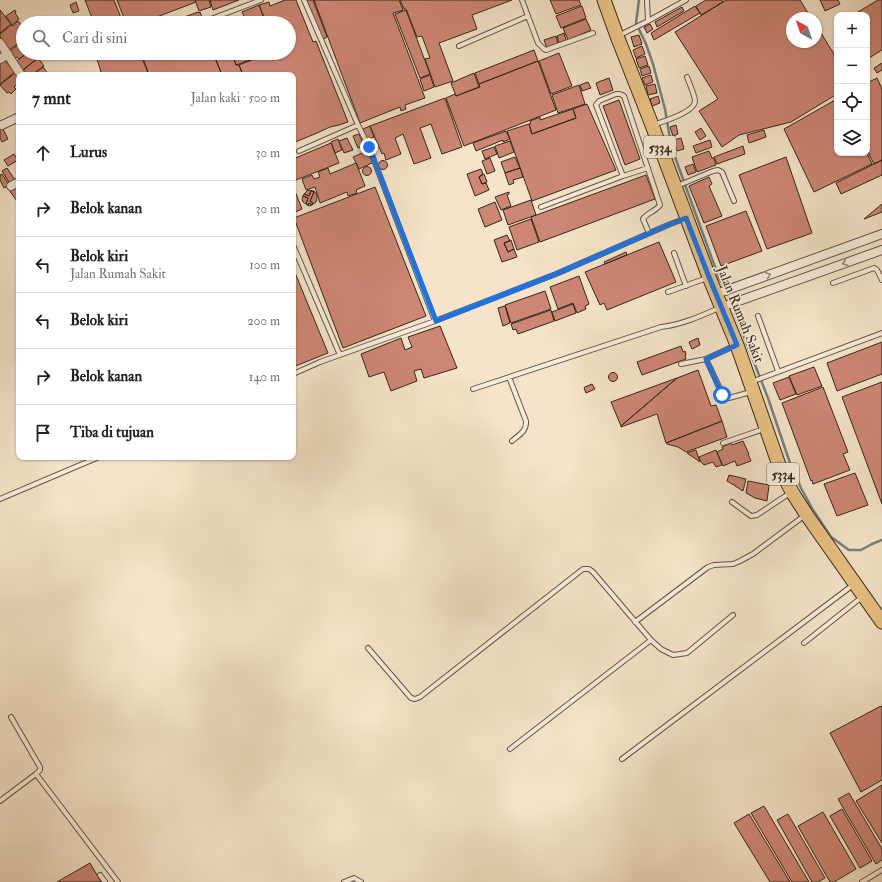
<!DOCTYPE html>
<html lang="id">
<head>
<meta charset="utf-8">
<style>
  body { margin:0; font-family:"IM FELL Double Pica",serif; background:#f2f2f2; color:#202124 }
  .controls { position:absolute; right:12px; top:12px; display:grid; overflow:hidden; border-radius:8px; box-shadow:0 1px 3px #0004 }
  .controls button { width:36px; height:36px; display:grid; place-items:center; padding:0; border:0; border-bottom:1px solid #e0e0e0; background:#fff; color:#202124; font:20px sans-serif }
  .compass { position:absolute; left:786px; top:12px; width:36px; height:36px; border-radius:50%; background:#fff; box-shadow:0 1px 3px #0004; rotate:320deg }
  .stop { position:absolute; width:12px; height:12px; margin:-9px; border:3px solid #1a73e8; border-radius:50%; background:#fff }
  .stop.end { background:#1a73e8; border-color:#fff; box-shadow:0 1px 4px #0008 }
  .list { margin:0; padding:0; list-style:none }
  h2 { display:flex; justify-content:space-between; align-items:center; height:52px; margin:0; padding:0 16px; font-size:17px }
  h2 small { font-size:13px; font-weight:400; color:#757577 }
  .list li { display:grid; grid-template-columns:26px 1fr auto; gap:12px; align-items:center; box-sizing:border-box; height:56px; padding:0 16px; border-top:1px solid #e0e0e0 }
  .list b { display:block; font-size:15px; white-space:nowrap }
  .list p { margin:0; font-size:13px; white-space:nowrap; color:#757577 }
  .list em { font-size:13px; font-style:normal; color:#757577 }
  .icon { flex:none; width:22px; height:22px; fill:none; stroke:currentColor; stroke-width:2; stroke-linecap:round; stroke-linejoin:round }
  .map { position:relative; flex:none; width:882px; height:882px; overflow:hidden }
  .search { position:absolute; background:#fff; box-shadow:0 1px 3px #0004; left:16px; top:16px; width:280px; height:44px; display:flex; align-items:center; gap:10px; box-sizing:border-box; padding:0 14px; border-radius:22px; color:#757577; font-size:15px }
  .panel { position:absolute; background:#fff; box-shadow:0 1px 3px #0004; left:16px; top:72px; width:280px; height:388px; border-radius:8px }
  .map>svg:first-child { display:block }
  .lines { fill:none; stroke-linecap:round; stroke-linejoin:round }
  .stream { stroke:#74807e; stroke-width:2.5 }
  .building { fill:#ce8675; stroke:#31271a }
  .service-casing { stroke:#625646; stroke-width:6 }
  .minor-casing { stroke:#625646; stroke-width:10 }
  .primary-casing { stroke:#31271a; stroke-width:15 }
  .service { stroke:#f8eddc; stroke-width:4 }
  .minor { stroke:#f8eddc; stroke-width:8 }
  .primary { stroke:#eac284; stroke-width:13 }
  .oneway { stroke:#948a7b }
  .route { stroke:#1a73e8; stroke-width:5 }
  .labels { text-anchor:middle; stroke-width:3.5; stroke-linejoin:round; paint-order:stroke }
  .shield { fill:#f8eddc; stroke:#6d6254; stroke-width:1 }
  .shield-label { font-size:13px; font-weight:bold; fill:#31271a }
  .street-label { font-size:14px; fill:#31271a; stroke:#f8eddc }
</style>
</head>
<body>
<div class="map">
<svg width="882" height="882" viewBox="0 0 882 882">
  <rect width="100%" height="100%" fill="#f5e4c9"/>
  <filter id="stains"><feTurbulence type="fractalNoise" baseFrequency=".005" numOctaves="4"/><feColorMatrix values="0 0 0 0 .2 0 0 0 0 .09 0 0 0 0 .02 0 0 0 .5 -.17"/></filter>
  <radialGradient id="worn" r=".72"><stop offset=".6" stop-color="#630" stop-opacity="0"/><stop offset="1" stop-color="#630" stop-opacity=".3"/></radialGradient>
  <g class="lines">
    <path class="stream" d="M639,0L636,23L646,44L653,64L665,109L669,133L675,157L719,278L725,288
      M727,293L768,398L790,463L801,488L813,510L831,537L849,550H861L872,544L882,540"/>
  </g>
  <path class="building" d="M85,0H114L123,23H94Z
    M117,0H195L196,2L141,23H126Z
    M195,0H209L211,7L199,11Z
    M210,0H239L213,10Z
    M285,0H296L313,42L316,41L348,122L339,125L330,127L317,133L293,143V75H243L239,65L269,53H289V23H266L259,5L269,2L270,6Z
    M306,0H313L327,37L322,40Z
    M314,0H399L403,10L393,13L425,98L405,105L406,109L401,111L400,107L360,123Z
    M400,0H512L472,15L477,29L439,43L453,81L435,87L425,59L430,58L422,36L417,37L406,9H404Z
    M550,0H579L581,5L556,14Z
    M706,0H722L723,2L701,15L696,6Z
    M726,0H800L811,18H792V42H816V25L837,59V94L791,122L739,135L722,147L699,111L718,99L675,32Z
    M820,0H838L840,4L825,11Z
    M878,0H882V50L869,58L867,54V15H853Z
    M76,2L79,11L73,13L70,5Z
    M259,5L266,23H224L244,16L242,12Z
    M582,6L586,18L561,28L556,16Z
    M695,6L700,13L654,40L651,33Z
    M682,7L684,11L657,27L655,22Z
    M0,10L11,24L0,33Z
    M15,10L16,12L15,13L19,19L12,25L6,16Z
    M406,10L430,74L420,78L395,14Z
    M198,12L199,13L200,12L204,23H168Z
    M586,19L591,30L568,40L563,28Z
    M18,21L23,27L20,30L23,35V40L9,50L0,37V34L11,25L13,26Z
    M650,24L653,29L647,33L644,27Z
    M564,33L566,40L559,43L557,36Z
    M639,35L642,44L634,47L631,37Z
    M556,36L558,43L547,48L544,40Z
    M23,41V53H27L19,59L17,57L15,58L10,51Z
    M642,46L645,54L636,58L633,50Z
    M534,50L538,61L479,84L475,73Z
    M27,53H34L38,58L23,70L16,62Z
    M95,53H140L149,75H102Z
    M141,53H213L222,75H149Z
    M213,53H232L236,65H239L243,75H222Z
    M232,53H269L236,65Z
    M559,53L572,86L551,94L539,61Z
    M645,56L648,65L639,68L636,59Z
    M38,58L44,66L32,75H27L23,70Z
    M3,59L15,72L0,84V62Z
    M538,61L556,110L464,146L446,98L455,94L456,96L480,87L479,84Z
    M882,63V70L877,73L874,68Z
    M649,66L651,73L642,76L640,69Z
    M43,67L49,75H32Z
    M15,73L19,78V82L14,87L16,89L11,94L9,92L7,93L0,85Z
    M474,73L479,87L456,96L451,83Z
    M430,75L434,87L424,91L420,79Z
    M651,75L653,82L645,85L642,78Z
    M609,78L613,90L600,95L596,83Z
    M877,78L882,89V160L874,164L867,150V83Z
    M588,82L591,88L582,91L580,85Z
    M655,84L657,93L648,95L646,86Z
    M579,85L585,104L558,113L552,95Z
    M658,96L660,103L652,106L650,99Z
    M445,98L462,147L442,154L431,124L420,128L431,158L414,164L403,134L395,138L401,154L386,160L384,153L382,154L370,126Z
    M837,99V153H867L872,164L814,192L784,129Z
    M619,100L640,159L625,165L603,106Z
    M587,104L616,170L532,201L507,131L529,124L532,134L576,118L573,109Z
    M573,109L576,118L532,134L529,124L531,123L530,121L540,117V120Z
    M0,123L8,139L2,142L0,138Z
    M676,125L678,134L673,136L670,127Z
    M370,126L374,137L367,140L363,129Z
    M701,128L706,136L700,140L695,132Z
    M764,130L766,137L749,143L747,135Z
    M506,131L510,139L503,142V140L476,151L473,143Z
    M359,134L364,146L358,148L353,136Z
    M347,138L353,150L344,153L339,141Z
    M681,138L684,149L677,151L674,140Z
    M338,139L342,150L335,153L331,142Z
    M710,140L712,147L696,153L693,146Z
    M510,141L514,152L499,158L495,146Z
    M331,143L339,163L296,180L293,172V159Z
    M743,146L745,154L717,164L714,157Z
    M494,147L497,154L485,159L482,151Z
    M369,150L374,162L359,169L353,157Z
    M709,151L712,158H714L716,165L697,172L692,157Z
    M14,154L18,160L8,166L4,160Z
    M515,157L520,168L505,173L501,162Z
    M786,157L812,233L767,249L739,175Z
    M490,158L495,171L487,174L482,161Z
    M882,160V175L841,194L836,183Z
    M378.5 165a4.5 4.5 0 1 1 9 0a4.5 4.5 0 1 1-9 0Z
    M356,163L365,186L356,190L357,193L348,196L347,192L320,203L315,187L306,190L302,179L312,175L314,179L320,177L318,172L328,168L330,174Z
    M693,164L696,172L688,175L685,167Z
    M362.5 171a4.5 4.5 0 1 1 9 0a4.5 4.5 0 1 1-9 0Z
    M7,168L15,180L10,184L2,171Z
    M520,168L523,177L513,180L514,183L509,185L505,173Z
    M481,169L483,174L479,177L482,184L486,183L489,190L475,196L467,174Z
    M2,174L9,185L4,188L0,180V175Z
    M484,174L487,182L482,184L479,177Z
    M646,175L655,199L540,242L531,217Z
    M709,177L712,184L709,186L722,216L704,223L689,186Z
    M19,183V199L17,201L9,190Z
    M293,186L302,209L293,213Z
    M375,187L426,316L343,348L294,218Z
    M308,190L314,191L317,195V198L316,202L312,205L309,206L303,202L302,199L303,196L308,198L306,204L308,205L309,203L312,205L313,203L310,201L314,192L311,191L309,196L304,194Z
    M311,191L314,192L310,201L313,203L312,205L309,203L308,205L306,204L308,198L303,196L304,194L309,196Z
    M509,192V194L507,195L511,206L501,210L495,197Z
    M531,200L536,215L508,225L503,210Z
    M495,202L502,220L485,227L478,209Z
    M882,204V212L864,219Z
    M746,211L762,251L721,266L706,226Z
    M531,219L539,242L517,250L509,227Z
    M507,235L510,241L504,243L508,252L514,249L517,257L502,262L494,240Z
    M511,240L514,249L508,252L504,243Z
    M659,242L676,282L607,310L604,303L600,305L585,272Z
    M626,252L627,255L605,264L604,262Z
    M293,268L328,353L293,367Z
    M579,276L589,304L585,306L586,309L577,313L573,303L558,309L550,287Z
    M545,291L551,309L511,323L505,305Z
    M573,304L576,313L555,321L552,312Z
    M505,306L510,323L503,326L498,308Z
    M551,310L554,321L518,334L516,329L513,330L511,324Z
    M440,326L457,368L424,378L421,369L414,371L417,381L391,391L384,372L369,377L361,354L401,338L405,350L412,347L408,337Z
    M698,338L700,345L692,349L689,342Z
    M882,342V374L837,391L827,363Z
    M681,346L683,352L685,351L686,355L685,356L686,359L642,375L637,362Z
    M814,367L822,386L797,395L789,376Z
    M698,370L711,406L716,405L722,421L666,443L657,414L621,427V426L677,378Z
    M608.5 377a4.5 4.5 0 1 1 9 0a4.5 4.5 0 1 1-9 0Z
    M789,377L796,394L780,400L773,383Z
    M677,378L621,426L611,402Z
    M882,382V504L842,397Z
    M592,384L595,389L586,393L584,388L585,387Z
    M823,387L848,452L843,454L850,470L813,484L812,480L811,481L782,403Z
    M722,421L727,437L686,452L678,447L667,444L666,443Z
    M743,441L749,454H748L751,461L737,466L735,461L723,466L717,452L723,449L722,447L731,443L732,445Z
    M696,450L700,462L687,453Z
    M716,450L722,465L716,467L713,462L704,465L701,462L699,457Z
    M855,473L868,505L837,516L824,484Z
    M729,475L746,479L743,491L735,486V485L732,484L727,481Z
    M748,481L769,485L767,501L755,498L746,493Z
    M881,706L882,707V780L861,792L830,733Z
    M882,785V843L856,801Z
    M849,793L882,849V860L876,864L838,799Z
    M764,806L809,882H792L751,813Z
    M842,809L872,861L860,868L830,816Z
    M823,812L856,869L834,882H830L798,826Z
    M749,814L790,882H770L734,823Z
    M788,814L825,878L818,882H812L777,820Z
    M90,863L101,882H57Z"/>
  <g class="lines">
    <g class="service-casing">
      <path id="service" d="M304,0L358,125L369,147L435,321L556,274L668,225L686,218
        M522,0L538,43L544,49L546,50L593,33
        M647,0L648,21L686,0
        M211,19L261,0
        M620,35L648,21
        M459,46L528,16
        M653,125C662,122 695,112 695,101C695,97 689,82 687,77
        M299,151L358,125
        M648,168L623,176L619,166L596,105L599,101L616,94H620L624,96L660,205C656,211 647,213 643,219L649,233
        M677,186L713,171L718,170L722,172L734,201
        M541,207L623,176
        M293,245L340,355
        M674,253L686,286
        M833,283L874,268L877,270L882,280
        M668,292L707,278
        M758,316L778,371
        M706,359L734,346
        M681,364L706,359L723,395L729,398L751,392
        M293,374L320,362L435,321
        M509,377L526,421C527,431 519,435 512,441
        M751,382L882,333
        M473,389L661,327C681,325 701,316 719,308
        M723,443L764,429
        M0,499L99,457
        M732,502L751,516L757,515L790,493
        M635,622L708,567L714,565L733,564L740,561L753,554L804,516
        M804,643L862,597
        M368,648L411,698L415,699L420,697L583,569H589L593,572L651,640L661,649L673,655L687,653L733,615
        M510,749L651,640
        M622,759L853,585
        M36,774L118,882
        M0,801L36,774L40,770V767L11,717
        M100,875L105,882
        M344,882L354,878L361,882
        M862,882L882,870"/>
    </g>
    <g class="minor-casing">
      <path id="minor" d="M0,43L21,75
        M0,59L8,54
        M2,125L19,117
        M11,186L19,182
        M716,294L882,234
        M722,307L882,250"/>
    </g>
    <g class="primary-casing">
      <path id="primary" d="M604,0L617,36L652,125L709,277L737,345L780,468L792,492L806,514L882,622"/>
    </g>
    <use href="#service" class="service"/>
    <use href="#minor" class="minor"/>
    <use href="#primary" class="primary"/>
  </g>
  <defs><path id="oneway-chevron" d="M-2-3.5L2.5 0L-2 3.5" fill="none" stroke-width="1.6" stroke-linecap="round" stroke-linejoin="round"/></defs>
  <g class="oneway">
    <use href="#oneway-chevron" transform="translate(845 263) rotate(160)"/>
    <use href="#oneway-chevron" transform="translate(768 275) rotate(-20)"/>
  </g>
  <g class="lines">
    <path class="route" d="M369,147L436,321L556,274L668,225L686,218L709,277L737,345L706,359L722,395"/>
  </g>
  <g class="labels">
    <g class="shield">
      <rect x="644" y="136" width="32" height="22" rx="3"/>
      <rect x="767" y="463" width="32" height="22" rx="3"/>
    </g>
    <g class="shield-label">
      <text x="660" y="152">5334</text>
      <text x="783" y="479">5334</text>
    </g>
    <g class="street-label">
      <text transform="translate(741 314) rotate(68)" y="5">Jalan Rumah Sakit</text>
    </g>
  </g>
  <rect width="100%" height="100%" filter="url(#stains)"/>
  <rect width="100%" height="100%" fill="url(#worn)"/>
</svg>
<div class="controls">
<button>+</button>
<button>−</button>
<button><svg class="icon" aria-label="locate" viewBox="0 0 24 24"><circle cx="12" cy="12" r="6"/><path d="M12 2v4M12 18v4M2 12h4M18 12h4"/></svg></button>
<button><svg class="icon" aria-label="layers" viewBox="0 0 24 24"><path d="M12 4l9 5-9 5-9-5zM3 14l9 5 9-5"/></svg></button>
</div>
<svg class="compass" viewBox="-18 -18 36 36"><path d="M0-13l5 13h-10z" fill="#e53935"/><path d="M0 13l5-13h-10z" fill="#757577"/></svg>
<div class="stop" style="left:722px;top:395px"></div>
<div class="stop end" style="left:369px;top:147px"></div>
<div class="search"><svg class="icon" aria-label="search" viewBox="0 0 24 24"><circle cx="10" cy="10" r="6"/><path d="M15 15l6 6"/></svg>Cari di sini</div>
<section class="panel">
<h2>7 mnt<small>Jalan kaki · 500 m</small></h2>
<ul class="list">
<li><svg class="icon" aria-label="ahead" viewBox="0 0 24 24"><path d="M12 20V5M6 11l6-6 6 6"/></svg><div><b>Lurus</b></div><em>30 m</em></li>
<li><svg class="icon" aria-label="right" viewBox="0 0 24 24"><path d="M7 20v-9h11M14 6l5 5-5 5"/></svg><div><b>Belok kanan</b></div><em>30 m</em></li>
<li><svg class="icon" aria-label="left" viewBox="0 0 24 24"><path d="M17 20v-9H6M10 6l-5 5 5 5"/></svg><div><b>Belok kiri</b><p>Jalan Rumah Sakit</p></div><em>100 m</em></li>
<li><svg class="icon" aria-label="left" viewBox="0 0 24 24"><path d="M17 20v-9H6M10 6l-5 5 5 5"/></svg><div><b>Belok kiri</b></div><em>200 m</em></li>
<li><svg class="icon" aria-label="right" viewBox="0 0 24 24"><path d="M7 20v-9h11M14 6l5 5-5 5"/></svg><div><b>Belok kanan</b></div><em>140 m</em></li>
<li><svg class="icon" aria-label="arrive" viewBox="0 0 24 24"><path d="M6 21V4h12l-3 4 3 4H6"/></svg><div><b>Tiba di tujuan</b></div></li>
</ul>
</section>
</div>
</body>
</html>
